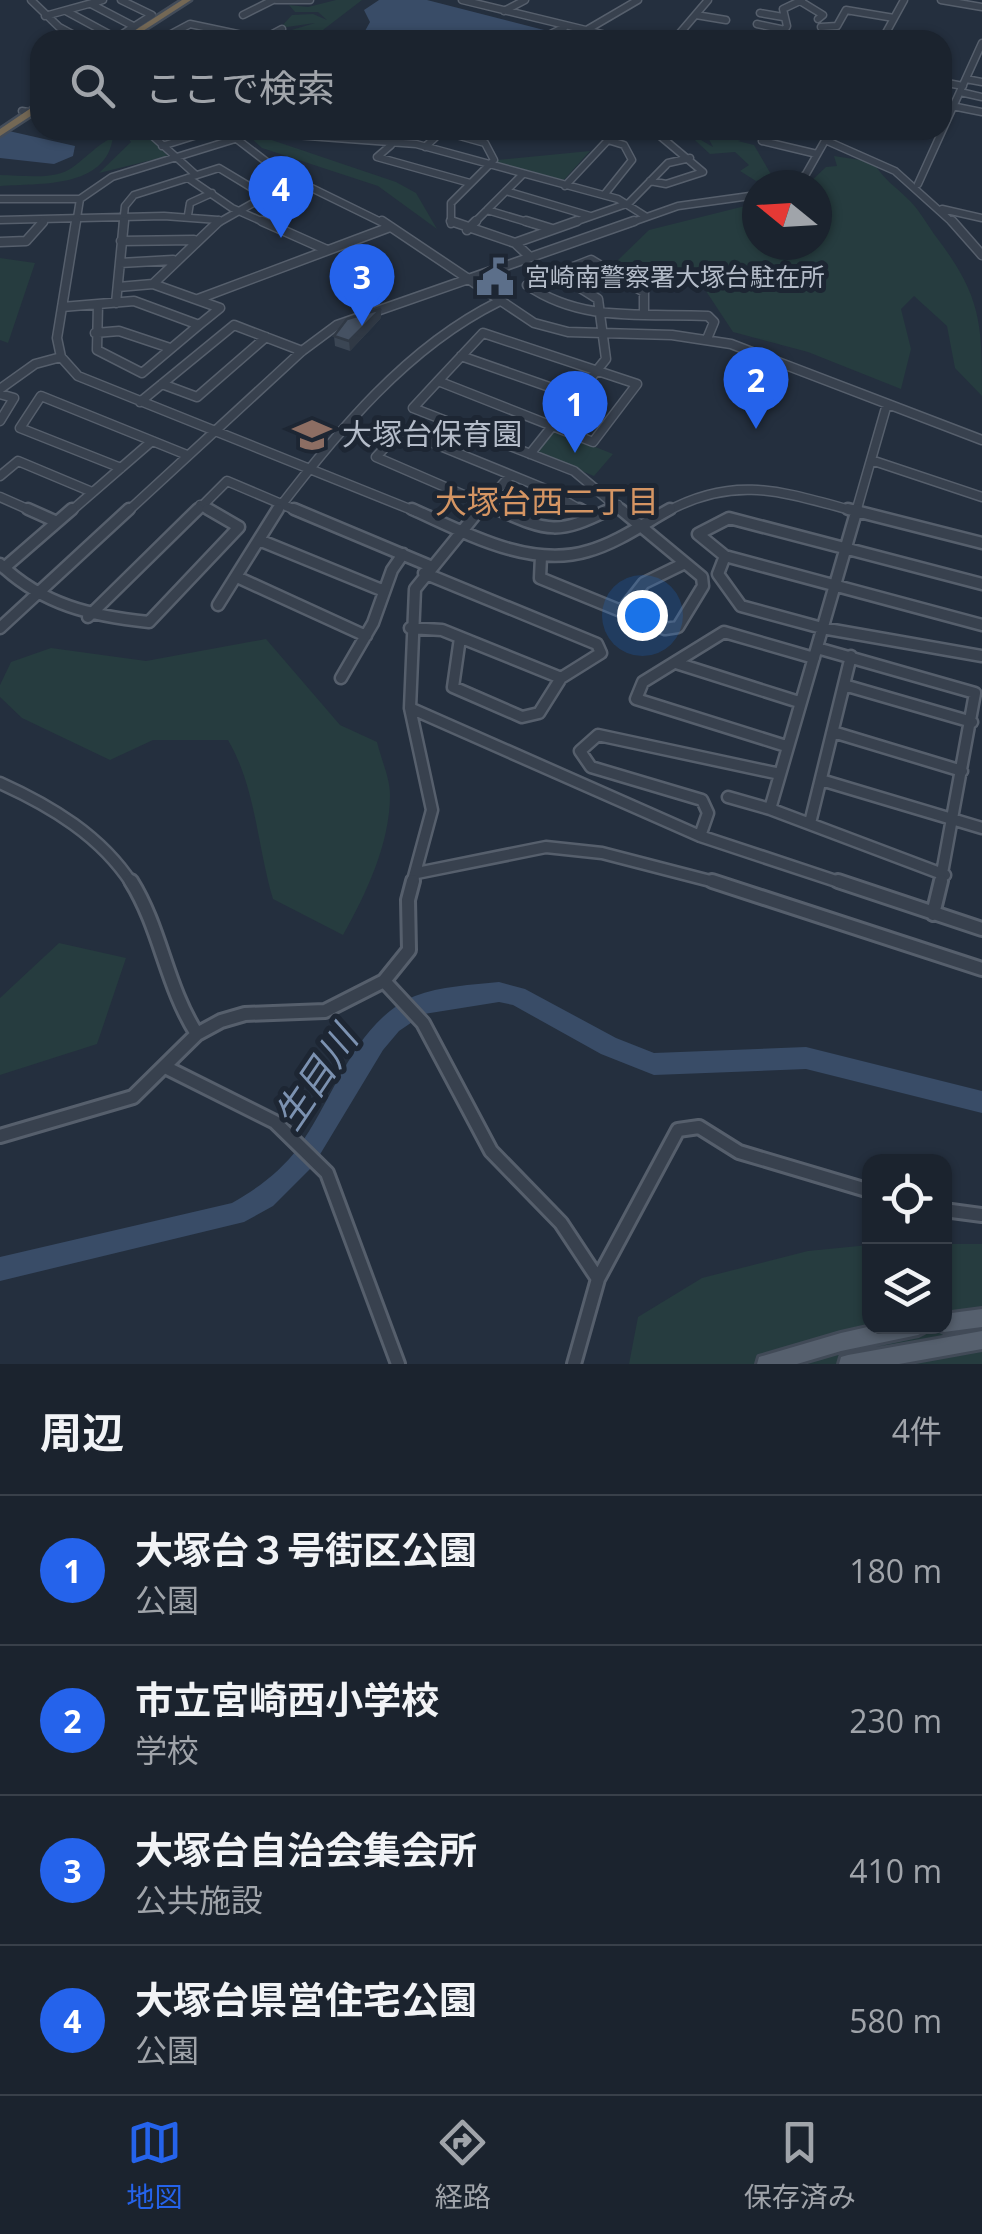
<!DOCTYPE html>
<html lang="ja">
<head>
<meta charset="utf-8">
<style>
  body { margin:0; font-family:"Open Sans","Noto Sans JP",sans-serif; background:#282f3a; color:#f1f3f6 }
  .controls { position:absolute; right:30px; bottom:30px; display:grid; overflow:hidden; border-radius:20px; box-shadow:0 2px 8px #0004 }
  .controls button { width:90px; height:90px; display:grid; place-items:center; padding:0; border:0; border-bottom:2px solid #39404a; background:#1b232e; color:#f1f3f6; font:50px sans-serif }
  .compass { position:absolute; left:742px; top:170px; width:90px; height:90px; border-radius:50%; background:#1b232e; box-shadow:0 2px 8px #0004; rotate:288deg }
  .you { position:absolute; left:642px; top:615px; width:35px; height:35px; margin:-25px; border:8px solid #fff; border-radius:50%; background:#1a73e8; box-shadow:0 0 0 15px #1a73e833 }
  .badge { display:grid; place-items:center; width:65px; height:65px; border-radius:50%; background:#2563eb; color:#fff; font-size:32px; font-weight:700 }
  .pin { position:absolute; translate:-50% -82px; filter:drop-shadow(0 2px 5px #0008) }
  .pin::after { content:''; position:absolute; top:52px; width:35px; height:30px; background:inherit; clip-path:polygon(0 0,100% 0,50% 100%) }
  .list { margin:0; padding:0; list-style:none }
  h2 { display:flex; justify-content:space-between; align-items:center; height:130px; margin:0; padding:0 40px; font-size:42px }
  h2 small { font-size:32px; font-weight:400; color:#a0a4aa }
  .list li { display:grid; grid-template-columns:65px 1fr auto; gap:30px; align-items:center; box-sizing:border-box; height:150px; padding:0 40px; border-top:2px solid #39404a }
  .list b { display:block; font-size:38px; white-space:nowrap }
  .list p { margin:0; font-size:32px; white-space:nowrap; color:#a0a4aa }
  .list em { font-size:32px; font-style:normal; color:#a0a4aa }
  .icon { flex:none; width:55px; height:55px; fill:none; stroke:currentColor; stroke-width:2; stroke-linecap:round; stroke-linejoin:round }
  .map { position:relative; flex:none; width:982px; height:1364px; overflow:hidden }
  .search { position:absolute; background:#1b232e; box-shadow:0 2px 8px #0004; left:30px; right:30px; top:30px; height:110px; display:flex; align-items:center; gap:25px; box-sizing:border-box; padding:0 35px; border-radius:30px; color:#a0a4aa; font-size:38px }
  .sheet { height:730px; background:#1b232e }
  nav { display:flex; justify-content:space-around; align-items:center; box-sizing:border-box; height:140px; border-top:2px solid #39404a; background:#1b232e; font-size:28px; color:#a0a4aa }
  nav a { display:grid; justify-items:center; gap:5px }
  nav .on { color:#2563eb }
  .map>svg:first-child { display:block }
  .green { fill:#263c3f }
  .water { fill:#394c67 }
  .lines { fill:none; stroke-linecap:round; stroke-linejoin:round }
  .river { fill:#394c67; fill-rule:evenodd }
  .minor-far3-casing { stroke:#565f6c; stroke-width:9 }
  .minor-far2-casing { stroke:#565f6c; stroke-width:11 }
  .minor-far1-casing { stroke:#565f6c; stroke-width:15 }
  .minor-casing { stroke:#565f6c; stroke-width:18 }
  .major-casing { stroke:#414a57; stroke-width:6 }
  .highway-casing { stroke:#434c59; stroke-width:5 }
  .minor-far3 { stroke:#38414e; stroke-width:6 }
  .minor-far2 { stroke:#38414e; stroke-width:8 }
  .minor-far1 { stroke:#38414e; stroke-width:10 }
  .minor { stroke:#38414e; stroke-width:12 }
  .major { fill:#56606e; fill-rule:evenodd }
  .highway { fill:#746855; fill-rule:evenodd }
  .wall { fill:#3b4654 }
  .shaded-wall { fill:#303945 }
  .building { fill:#455162; stroke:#303945; stroke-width:2.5 }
  .labels { text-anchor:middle; stroke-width:10; stroke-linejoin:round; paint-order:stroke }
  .far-poi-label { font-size:25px; fill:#b4bcc9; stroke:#1d2633; text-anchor:start }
  .poi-label { font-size:30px; fill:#b4bcc9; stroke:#1d2633; text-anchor:start }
  .neighbourhood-label { font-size:32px; fill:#d59563; stroke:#1d2633 }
  .near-water-label { font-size:38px; font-style:italic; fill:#7c92b1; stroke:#1d2633 }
</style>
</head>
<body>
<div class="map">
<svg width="982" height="1364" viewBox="0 0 982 1364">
  <rect width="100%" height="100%" fill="#242f3e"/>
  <path class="green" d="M336,0H362L319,33L278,34L315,23L280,28L292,15L313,14L327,20L318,12H295L289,5L308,7Z
    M121,130H142L168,156L99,173L131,142Z
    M242,130L396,182L416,193L437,229L378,186L262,148Z
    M684,130H701V140L713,147L704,130H746L750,137L738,141L754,145L772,176L756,181L740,171L749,165L735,152L710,154Z
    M113,137C106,189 40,183 0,186V175C22,175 55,181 73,167C88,156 97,145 113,137Z
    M590,151L562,182L493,164L497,160Z
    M834,156L873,162C884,180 895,186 910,201C920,211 928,226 937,238C982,297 982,325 982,396L955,368L947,326L914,296L901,309L911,349L901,389L808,352L733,332L700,282H655L616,262L649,230L757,203V245H817V185H807L826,167L837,166Z
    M0,258L35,263L8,343L0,340Z
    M555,431L613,454L594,476L536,453Z
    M266,639L340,725L377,742C381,759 390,778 390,795C390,844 366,894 343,935L273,899C257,845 256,788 228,740H153L110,760L22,718L0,697V685L11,662L51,648L146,661Z
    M59,943L126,958L97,1044L0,1075V998Z
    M945,1244H982V1364H629L638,1317L702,1278L808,1251L869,1245L870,1326H944Z"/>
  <path class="water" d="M379,0H427L548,31C500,55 417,36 365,31L370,22L364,10Z
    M0,129L75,146L73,156L54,164L0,158Z"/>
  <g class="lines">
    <path class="river" d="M499,982L525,989L616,1038L654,1053L806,1047L982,1091V1113L806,1069L654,1075L601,1054L513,1005L499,1002L424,1014L399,1031L383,1050L313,1166L273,1206L244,1222L0,1281V1257L232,1203C257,1189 281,1171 298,1148C334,1099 354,1022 415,996C440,986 472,985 499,982Z"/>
    <g class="minor-far3-casing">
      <path id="minor-far3" d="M31,0L59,27L83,40
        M276,0H310
        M462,0L627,40
        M941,0L982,7
        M800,1L823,15L818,19
        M91,4L135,27
        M66,11L116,38L152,15L121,0
        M504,11L525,0
        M760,13L783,17
        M243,15L273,0
        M696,15L726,20
        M45,16L103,0
        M757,24L785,30
        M821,27L837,26L846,10L894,18
        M585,31L638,0
        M267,37L282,29
        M368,39L372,40
        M160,40L190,24L266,40
        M538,40L565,27
        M674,40L708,0
        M779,40L787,26L783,9L802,0
        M882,40L904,0
        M966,79L982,82
        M942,82L963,86
        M960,92L982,97
        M942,104L982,112
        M22,111L40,114
        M146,130L196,175
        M225,130L281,173L385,224
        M290,130L295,135L416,144L618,199L645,216
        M769,130L762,141L817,154
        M825,140L895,171L954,224
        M391,145L377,157L470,183
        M162,146L197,135L190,130
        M425,147L442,131L485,143L494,160L451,203V224
        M188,178L232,208L268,224
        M650,181L666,184L703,172L653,130
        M918,184L982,43
        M792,185L806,174L831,130
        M565,186L608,140L624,145L632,160L604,195
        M506,191L590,216
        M0,199H80
        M942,209L982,218
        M487,210L534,224
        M188,215L190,203L212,193
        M0,220L164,216L218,220
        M76,224L80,199L112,177L235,139
        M123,224L125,206L134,195L219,168L262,194
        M216,224L294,180
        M473,224L523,174
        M569,224L629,203L668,163L690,158
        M627,224L678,206L757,195"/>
    </g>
    <g class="minor-far2-casing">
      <path id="minor-far2" d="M76,221L57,338L61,357L78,376L417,512
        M262,221L327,250
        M382,221L534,323L568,332L672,335L731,344L982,440
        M451,221L515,243L530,257
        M526,221L552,229
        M952,221L982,255
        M467,230L476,221
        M121,241L194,240
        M0,242L26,241L43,222
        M515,243L577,221
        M120,263L173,260
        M153,284L219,221
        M118,287L153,284L220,308L199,325
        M198,299L390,227
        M134,301L199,325L142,373L97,350L98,304Z
        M116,303L124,221
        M62,307L98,304
        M644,312V292L591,260L527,285C582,323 644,313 708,316L714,322L707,339
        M95,333L119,331L170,348
        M483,333L637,384L593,442L438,381Z
        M461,356L575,396
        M438,381L413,408L574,471L623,512
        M162,384L197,397L266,337
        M0,389L35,364L61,357
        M0,394L14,398L0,421
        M140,402L234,325L302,351
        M530,454L606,359L598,299L555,272
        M871,460L982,497
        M121,468L20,428L41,396L187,455
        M0,476L18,461L92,492
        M0,497L34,512
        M200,505L212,512
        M70,512L152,441
        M127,512L302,351L337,325L634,221
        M196,512L227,481L300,512
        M276,512C337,432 407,347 498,302
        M478,512L510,476
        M503,512L376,457L401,430L543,488L584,512
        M605,512L618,505
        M666,512C737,473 785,493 858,512
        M856,512L887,404"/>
    </g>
    <g class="minor-far1-casing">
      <path id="minor-far1" d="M28,509L57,522
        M294,509L430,566
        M412,509C464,532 529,569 588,551C617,543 643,524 670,509
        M480,509L415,589L410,708L700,836L845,884
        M497,509C549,532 558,535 610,509
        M579,509L591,516
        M848,509L982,543
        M857,509L770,809L945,875
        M259,540L384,591
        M541,556L540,578L665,629L678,627L703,586L702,577L620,509
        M725,556L718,574L741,606L822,628L982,656
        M0,564C43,605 91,616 149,622L239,527L208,509
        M4,568L72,509
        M424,573L597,644L601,653L561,678L539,713L522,717L453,687L460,638
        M237,577L366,636
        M982,584L729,518L698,534L725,556L982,625
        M218,605L278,509
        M622,611L644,583L685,563
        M88,617L198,509
        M0,628L129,509
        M410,628L442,630L561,678
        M817,648L975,693L940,884
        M676,663L799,702
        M341,678L373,623L392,570L403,554
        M844,685L972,722
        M410,708L432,810L412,884
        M833,732L962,771
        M786,746L636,699L643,682L724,632L814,658
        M821,780L982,828
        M0,783C51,806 101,836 132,884
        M728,797L770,809
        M810,823L851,656
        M700,836L708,813L702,800L591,767L580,751L598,735L780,774
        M417,873L546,847L602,853L722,884"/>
    </g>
    <g class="minor-casing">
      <path id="minor" d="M131,881C161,929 166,986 197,1034
        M712,881L982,969
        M838,881L982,929
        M933,914L941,881
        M384,981L423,1023L491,1151L561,1223L598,1279
        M167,1068L275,1122L327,1173L398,1364
        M0,1136L133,1097L197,1034L221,1021L245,1014L325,1011L384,981L409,950L408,900L413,881
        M944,1210L982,1215
        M574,1364L598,1279L678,1130L699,1127L739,1152L870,1191"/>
    </g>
    <g class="major-casing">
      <path id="major" d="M982,1309V1327L944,1332L938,1329L936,1326H944V1314Z
        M872,1326H927L924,1332L918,1335L841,1351L797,1364H757L759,1357L766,1355L841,1333Z
        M982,1331V1349L899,1364H839L841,1357L848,1355Z"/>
    </g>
    <g class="highway-casing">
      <path id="highway" d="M182,0H191L129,40H120Z
        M37,104H40V110L0,136V129Z"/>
    </g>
    <use href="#minor-far3" class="minor-far3"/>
    <use href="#minor-far2" class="minor-far2"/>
    <use href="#minor-far1" class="minor-far1"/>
    <use href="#minor" class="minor"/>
    <use href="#major" class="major"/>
    <use href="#highway" class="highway"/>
  </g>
  <path class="wall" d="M381,318L350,351L335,346L334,336Z"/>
  <path class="shaded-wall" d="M381,309V318L350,351L349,341Z"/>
  <path class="building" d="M381,309L349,341L334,336L347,319Z"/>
  <defs>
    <g id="civic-bare" transform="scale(3)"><path d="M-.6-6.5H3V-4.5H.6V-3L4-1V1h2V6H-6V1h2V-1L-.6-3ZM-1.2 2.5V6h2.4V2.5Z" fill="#5c6f8a" stroke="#1d2633" stroke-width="2.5" paint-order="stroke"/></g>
    <g id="school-bare" transform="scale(3)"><path d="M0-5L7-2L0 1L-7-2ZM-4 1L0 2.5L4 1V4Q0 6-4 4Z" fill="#8d6e63" stroke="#1d2633" stroke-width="2.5" paint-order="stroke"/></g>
  </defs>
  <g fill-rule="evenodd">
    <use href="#civic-bare" x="495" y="277"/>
    <use href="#school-bare" x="312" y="435"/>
  </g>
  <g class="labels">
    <g class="far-poi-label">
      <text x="525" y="286">宮崎南警察署大塚台駐在所</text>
    </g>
    <g class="poi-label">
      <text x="342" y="445">大塚台保育園</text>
    </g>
    <g class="neighbourhood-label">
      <text x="547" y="513">大塚台西二丁目</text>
    </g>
    <g class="near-water-label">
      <text transform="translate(316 1078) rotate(-56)" y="13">生目川</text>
    </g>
  </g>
</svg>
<div class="controls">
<button><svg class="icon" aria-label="locate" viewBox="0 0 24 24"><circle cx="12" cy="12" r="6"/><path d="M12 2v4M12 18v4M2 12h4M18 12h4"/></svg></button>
<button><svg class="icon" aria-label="layers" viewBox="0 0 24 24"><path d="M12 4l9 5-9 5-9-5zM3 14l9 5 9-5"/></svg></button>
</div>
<svg class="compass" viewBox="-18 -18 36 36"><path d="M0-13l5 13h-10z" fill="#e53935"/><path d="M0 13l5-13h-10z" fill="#a0a4aa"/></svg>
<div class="you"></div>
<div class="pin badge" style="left:575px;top:453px">1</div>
<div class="pin badge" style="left:756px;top:429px">2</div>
<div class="pin badge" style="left:362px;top:326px">3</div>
<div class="pin badge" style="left:281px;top:238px">4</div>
<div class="search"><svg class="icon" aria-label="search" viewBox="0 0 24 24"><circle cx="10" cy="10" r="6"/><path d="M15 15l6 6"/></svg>ここで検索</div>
</div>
<section class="sheet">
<h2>周辺<small>4件</small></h2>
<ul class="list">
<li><span class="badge">1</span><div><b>大塚台３号街区公園</b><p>公園</p></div><em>180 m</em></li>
<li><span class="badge">2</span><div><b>市立宮崎西小学校</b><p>学校</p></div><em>230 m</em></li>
<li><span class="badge">3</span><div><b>大塚台自治会集会所</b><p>公共施設</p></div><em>410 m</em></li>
<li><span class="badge">4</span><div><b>大塚台県営住宅公園</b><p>公園</p></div><em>580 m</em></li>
</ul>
</section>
<nav>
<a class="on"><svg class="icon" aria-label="map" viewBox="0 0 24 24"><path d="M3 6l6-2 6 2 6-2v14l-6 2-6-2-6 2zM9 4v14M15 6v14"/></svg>地図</a>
<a><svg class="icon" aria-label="directions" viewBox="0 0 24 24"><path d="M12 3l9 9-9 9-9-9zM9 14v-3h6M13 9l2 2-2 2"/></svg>経路</a>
<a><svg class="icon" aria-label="saved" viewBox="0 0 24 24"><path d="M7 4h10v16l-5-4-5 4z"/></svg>保存済み</a>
</nav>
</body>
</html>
